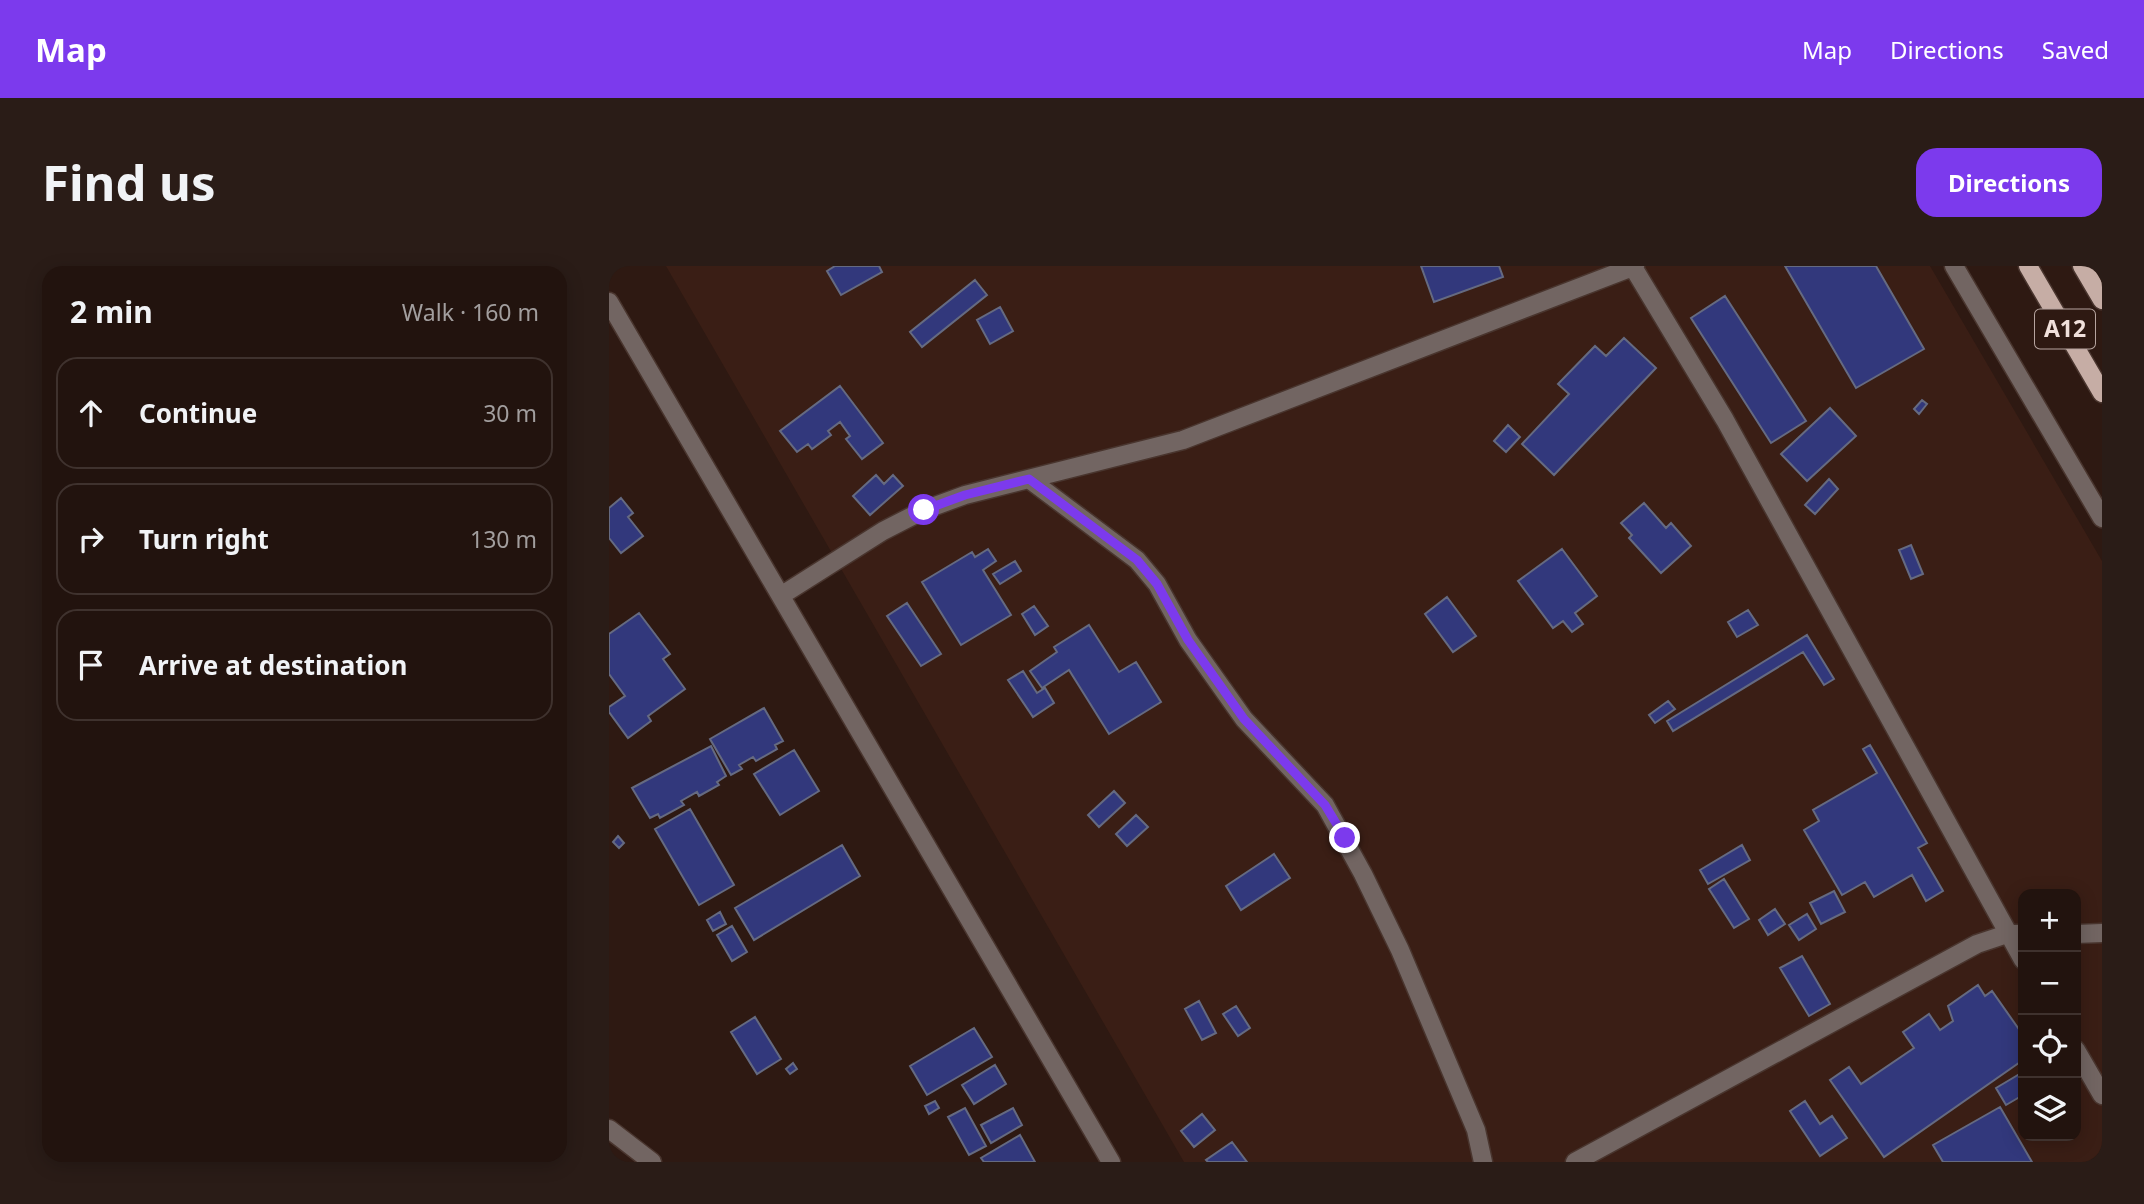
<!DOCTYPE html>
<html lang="en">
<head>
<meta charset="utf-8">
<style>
  body { margin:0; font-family:"Noto Sans",sans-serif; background:#2a1c17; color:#f1f3f6 }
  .controls { position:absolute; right:21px; bottom:21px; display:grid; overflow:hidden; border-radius:14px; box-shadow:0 4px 18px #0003 }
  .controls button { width:63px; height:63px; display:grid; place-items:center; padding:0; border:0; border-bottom:2px solid #3f322e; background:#22130e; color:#f1f3f6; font:35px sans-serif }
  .stop { position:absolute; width:21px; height:21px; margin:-16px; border:5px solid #7c3aed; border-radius:50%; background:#fff }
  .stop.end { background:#7c3aed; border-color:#fff; box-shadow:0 2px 7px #0008 }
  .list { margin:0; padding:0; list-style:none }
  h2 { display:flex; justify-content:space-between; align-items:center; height:91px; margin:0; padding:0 28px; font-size:30px }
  h2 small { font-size:23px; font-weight:400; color:#a29e9e }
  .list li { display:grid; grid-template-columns:46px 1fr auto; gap:21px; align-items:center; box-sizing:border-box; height:112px; margin:0 14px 14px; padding:0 14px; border:2px solid #3f322e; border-radius:21px }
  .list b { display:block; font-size:26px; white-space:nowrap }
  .list em { font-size:23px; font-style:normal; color:#a29e9e }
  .icon { flex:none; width:38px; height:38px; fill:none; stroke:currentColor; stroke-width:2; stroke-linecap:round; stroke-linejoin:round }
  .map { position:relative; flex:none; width:1493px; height:896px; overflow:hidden; border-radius:21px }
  header { display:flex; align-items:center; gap:42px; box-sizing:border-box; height:98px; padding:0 35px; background:#7c3aed; color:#fff }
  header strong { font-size:33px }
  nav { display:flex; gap:38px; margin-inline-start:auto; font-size:24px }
  .intro { display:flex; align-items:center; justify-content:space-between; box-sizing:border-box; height:168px; padding:0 42px }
  h1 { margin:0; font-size:49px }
  .button { padding:18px 32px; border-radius:21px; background:#7c3aed; color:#fff; font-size:24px; font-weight:700 }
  main { display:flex; gap:42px; padding:0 42px }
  aside { flex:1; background:#22130e; border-radius:21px; box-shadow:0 4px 18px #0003 }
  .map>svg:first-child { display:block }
  .built { fill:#3a1e15; fill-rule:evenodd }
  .building { fill:#32387c; stroke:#656a81; stroke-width:2 }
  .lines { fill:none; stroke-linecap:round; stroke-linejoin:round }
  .minor-casing { stroke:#49352e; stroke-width:21 }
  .major-casing { stroke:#49352e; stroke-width:21 }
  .minor { stroke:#726562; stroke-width:18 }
  .major { stroke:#c6ada5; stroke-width:18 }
  .route { stroke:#7c3aed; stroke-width:9 }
  .labels { text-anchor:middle; stroke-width:7; stroke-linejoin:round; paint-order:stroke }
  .shield { fill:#2e1912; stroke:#b6a49f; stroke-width:2 }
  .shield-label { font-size:23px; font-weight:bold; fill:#f0e0db }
</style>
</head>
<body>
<header>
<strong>Map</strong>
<nav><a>Map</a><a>Directions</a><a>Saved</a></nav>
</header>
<div class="intro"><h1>Find us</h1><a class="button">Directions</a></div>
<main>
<aside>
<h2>2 min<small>Walk · 160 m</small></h2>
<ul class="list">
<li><svg class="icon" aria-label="ahead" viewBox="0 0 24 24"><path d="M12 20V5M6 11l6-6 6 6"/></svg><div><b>Continue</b></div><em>30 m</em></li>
<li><svg class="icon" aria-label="right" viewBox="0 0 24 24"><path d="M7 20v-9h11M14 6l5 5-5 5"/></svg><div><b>Turn right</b></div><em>130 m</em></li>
<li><svg class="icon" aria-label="arrive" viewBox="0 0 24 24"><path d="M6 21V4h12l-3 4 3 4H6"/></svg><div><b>Arrive at destination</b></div></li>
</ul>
</aside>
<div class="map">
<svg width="1493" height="896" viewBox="0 0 1493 896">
  <rect width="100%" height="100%" fill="#2e1912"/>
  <path class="built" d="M57,0H1321L1493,295V896H575ZM1414,628H1467V870H1414Z"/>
  <path class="building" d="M226,0H270L273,6L232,29L218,5Z
    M812,0H890L894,11L825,36Z
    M1176,0H1267L1315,83L1247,122Z
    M366,14L378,29L313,81L301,66Z
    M1116,30L1197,155L1162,177L1082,52Z
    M391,41L404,65L381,78L368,54Z
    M1015,72L1047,102L945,209L913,178L960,128L949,118L986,80L997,90Z
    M231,120L274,177L253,193L237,173L241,170L231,156L219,165L222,169L203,183L199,178L188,186L171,165Z
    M1313,134L1318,138L1310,148L1305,143Z
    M1221,142L1247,170L1198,215L1172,188Z
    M899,159L911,171L897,186L885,175Z
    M267,209L275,218L284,209L294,220L261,249L244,230Z
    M1220,213L1229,223L1206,248L1196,239Z
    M12,232L24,247L19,251L34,270L12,287L0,272V242Z
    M1035,237L1057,262L1062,257L1082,280L1052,307L1020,272L1023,269L1012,257Z
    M1302,279L1314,308L1302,313L1290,284Z
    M379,283L387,295L374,304L402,349L352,379L313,316L363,286L366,291Z
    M953,283L988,330L966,347L974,358L963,366L954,355L944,362L909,315Z
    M406,295L412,305L391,318L384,308Z
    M838,331L867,370L844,386L816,348Z
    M298,337L332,388L312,400L278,350Z
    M425,340L439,360L426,369L413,348Z
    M1139,344L1149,359L1128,371L1119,356Z
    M30,347L61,388L54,393L76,423L39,450L42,455L19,472L0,446V441L16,430L0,408V368Z
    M480,359L510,406L527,396L552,436L500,468L460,404L433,422L421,405L448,386L445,381Z
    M1198,369L1225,413L1215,419L1194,386L1064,465L1058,455Z
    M414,405L428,427L436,422L445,437L424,451L399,414Z
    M1059,435L1066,443L1046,457L1040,449Z
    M155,442L174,475L166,479L168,483L147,495L144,491L130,499L133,503L122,509L101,473Z
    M1261,479L1318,577L1309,582L1334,625L1317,635L1303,609L1265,631L1256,616L1233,629L1195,564L1210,555L1204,544L1268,507L1254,483Z
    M102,480L117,510L108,516L110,519L90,530L88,526L72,535L75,539L51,552L49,548L41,552L23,522Z
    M185,484L210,525L171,549L145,508Z
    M505,525L516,537L490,561L479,549Z
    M81,543L125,619L90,639L46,563Z
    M527,549L539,561L518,580L507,568Z
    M9,570L15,577L10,582L4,576Z
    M233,579L251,610L145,674L126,642Z
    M1133,579L1141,594L1099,618L1091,604Z
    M665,588L681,612L632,644L617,620Z
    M1115,613L1140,653L1125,662L1100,623Z
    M1225,625L1236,646L1212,658L1201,637Z
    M1166,643L1176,658L1159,669L1150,654Z
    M111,646L117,658L104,665L98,654Z
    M1198,648L1207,663L1190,674L1180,659Z
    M123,660L138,686L123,695L108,669Z
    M1193,690L1221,738L1200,750L1171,702Z
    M1369,719L1376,730L1383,725L1414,769V794L1275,891L1221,814L1240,801L1252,818L1305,782L1294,766L1320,748L1331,764L1344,755L1339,740Z
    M590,735L607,767L593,774L576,743Z
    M627,740L641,762L629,770L614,748Z
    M146,751L172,793L148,808L122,766Z
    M365,762L383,791L318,829L301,800Z
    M184,797L188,803L181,808L177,803Z
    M386,799L397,818L365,838L353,819Z
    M1414,806V829L1397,839L1387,822Z
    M326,835L330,842L320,848L316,840Z
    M1196,835L1211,858L1223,850L1238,872L1211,890L1181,845Z
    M1391,841L1423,896H1334L1324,879Z
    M356,842L377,880L360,889L339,851Z
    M404,842L413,859L382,877L372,859Z
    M593,848L606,864L585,881L572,865Z
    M411,869L426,896H375L372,892Z
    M623,876L638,896H599L597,894Z"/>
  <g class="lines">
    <g class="minor-casing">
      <path id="minor" d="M1345,0L1493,252
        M1024,1L1116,154L1414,694
        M0,36L502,896
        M420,213L528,294L548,318L579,374L635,453L716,539L754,608L791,684L867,864L874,896
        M173,329L274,265L315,244L356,229L574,174L1026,0
        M1467,668L1493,667
        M1467,784L1493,829
        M0,863L43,896
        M966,896L1368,678L1398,668H1414"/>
    </g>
    <g class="major-casing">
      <path id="major" d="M1419,0L1493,127
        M1473,0L1493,34"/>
    </g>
    <use href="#minor" class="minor"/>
    <use href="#major" class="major"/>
  </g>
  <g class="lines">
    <path class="route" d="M315,244L356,229L420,213L528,294L548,318L579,374L635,453L716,539L736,572"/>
  </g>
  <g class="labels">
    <rect class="shield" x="1426" y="43.5" width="60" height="39" rx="5"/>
    <g class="shield-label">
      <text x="1456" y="71">A12</text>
    </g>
  </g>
</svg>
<div class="controls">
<button>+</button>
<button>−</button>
<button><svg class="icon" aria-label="locate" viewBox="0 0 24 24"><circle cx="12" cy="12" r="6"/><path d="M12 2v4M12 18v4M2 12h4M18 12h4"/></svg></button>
<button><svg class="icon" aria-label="layers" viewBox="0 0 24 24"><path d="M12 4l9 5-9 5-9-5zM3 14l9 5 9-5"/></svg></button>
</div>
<div class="stop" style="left:315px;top:244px"></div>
<div class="stop end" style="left:736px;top:572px"></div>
</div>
</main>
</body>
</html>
